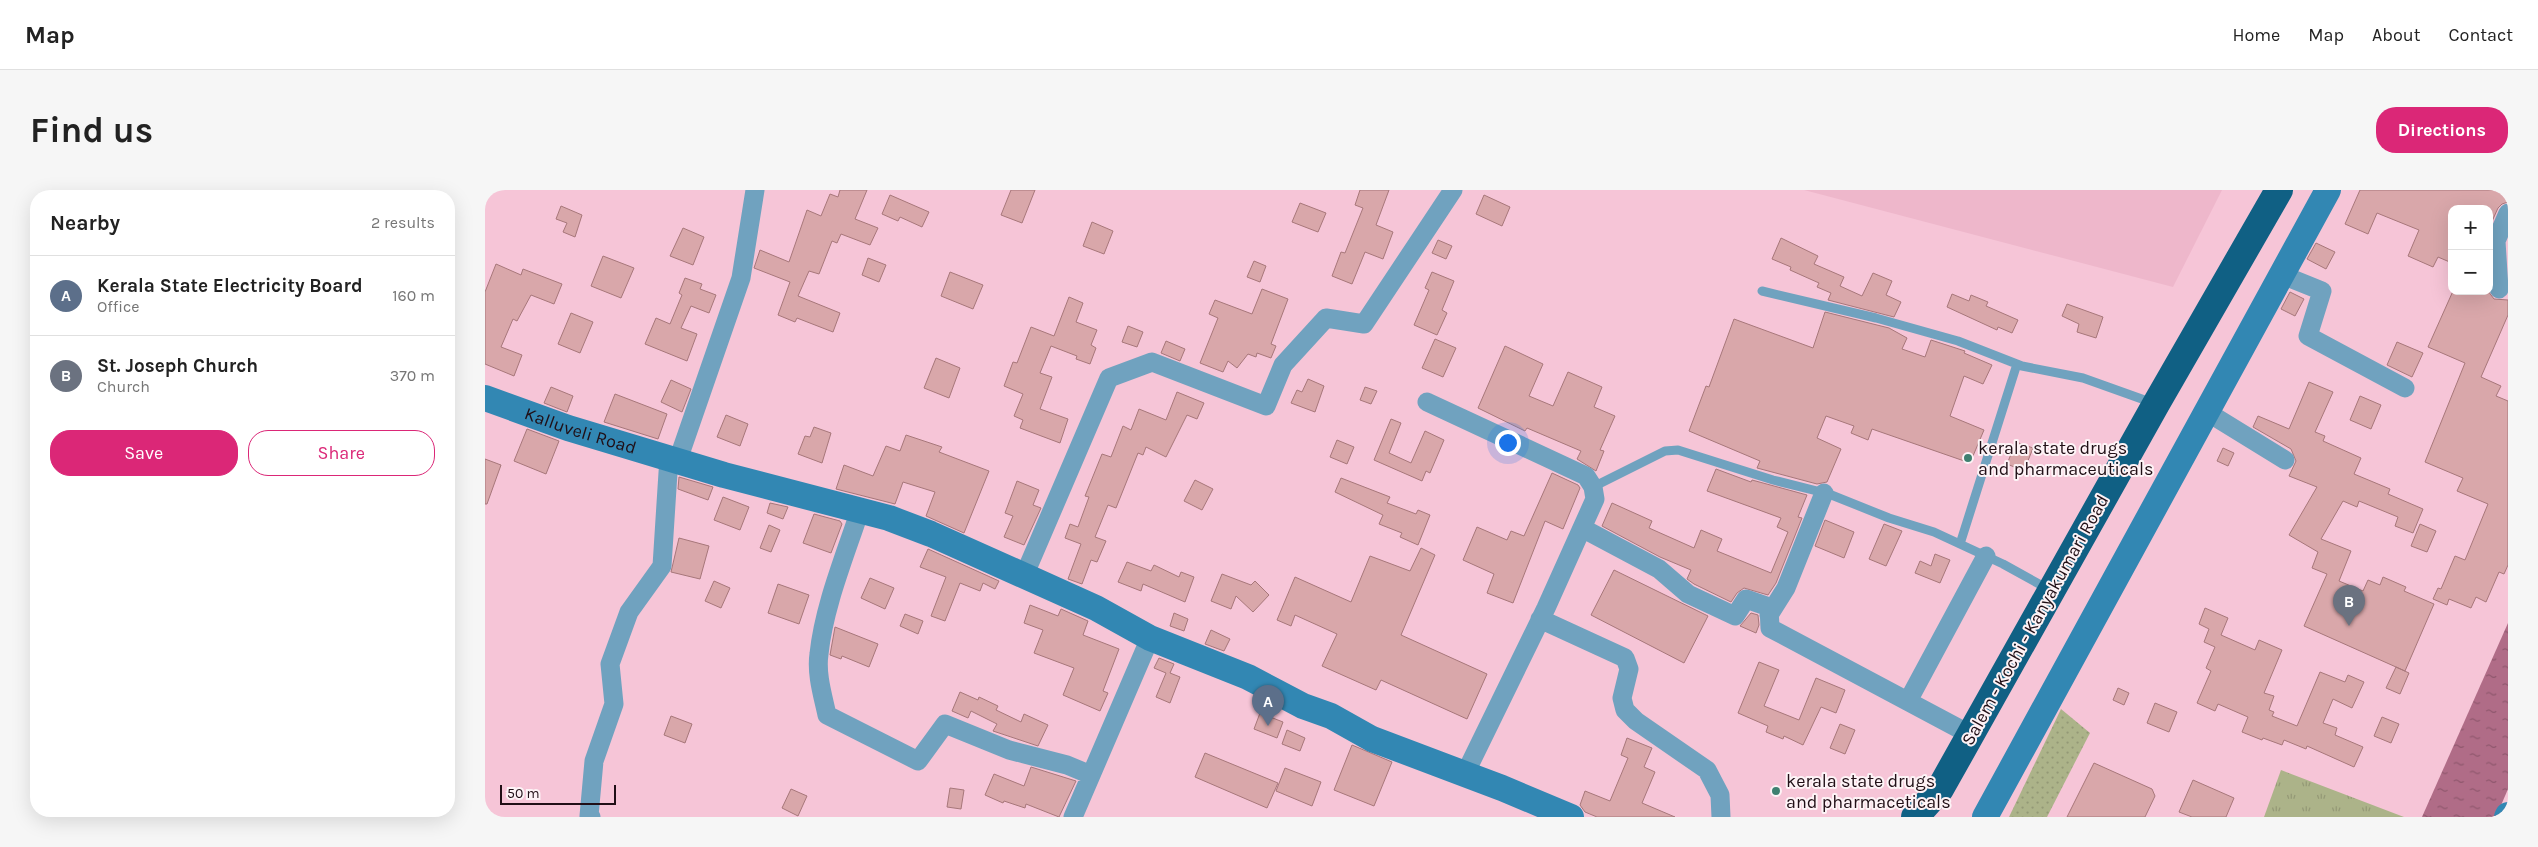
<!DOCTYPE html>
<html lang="en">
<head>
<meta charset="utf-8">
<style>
  body { margin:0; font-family:Karla,sans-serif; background:#f6f6f6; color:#222 }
  .controls { position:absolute; right:15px; top:15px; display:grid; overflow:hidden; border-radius:10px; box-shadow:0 5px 20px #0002 }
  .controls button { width:45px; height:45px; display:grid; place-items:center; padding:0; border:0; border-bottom:1px solid #e0e0e0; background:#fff; color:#222; font:25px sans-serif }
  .scale { position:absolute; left:15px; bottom:12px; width:116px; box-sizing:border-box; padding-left:5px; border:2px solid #200f16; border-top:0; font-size:14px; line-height:18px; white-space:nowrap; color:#200f16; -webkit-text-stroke:4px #fdf3f6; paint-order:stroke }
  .you { position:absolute; left:1022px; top:252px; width:18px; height:18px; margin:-12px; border:4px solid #fff; border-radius:50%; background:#1a73e8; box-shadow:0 0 0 8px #1a73e833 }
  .badge { display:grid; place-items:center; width:32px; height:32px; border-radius:50%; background:#db2777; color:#fff; font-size:16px; font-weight:700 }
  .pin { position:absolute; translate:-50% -41px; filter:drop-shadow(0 1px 2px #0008) }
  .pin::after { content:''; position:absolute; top:26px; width:18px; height:15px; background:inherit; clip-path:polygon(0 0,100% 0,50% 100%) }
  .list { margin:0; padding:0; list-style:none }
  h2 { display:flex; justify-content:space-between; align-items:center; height:65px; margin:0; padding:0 20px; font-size:21px }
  h2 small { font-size:16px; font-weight:400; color:#767676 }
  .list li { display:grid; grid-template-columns:32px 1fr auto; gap:15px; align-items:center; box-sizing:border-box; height:80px; padding:0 20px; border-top:1px solid #e0e0e0 }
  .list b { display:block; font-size:19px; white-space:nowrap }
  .list p { margin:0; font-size:16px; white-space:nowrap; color:#767676 }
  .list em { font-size:16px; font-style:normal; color:#767676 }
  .actions { display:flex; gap:10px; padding:15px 20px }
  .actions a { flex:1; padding:11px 0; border:1px solid #db2777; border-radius:20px; text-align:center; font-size:18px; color:#db2777 }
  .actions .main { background:#db2777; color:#fff }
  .map { position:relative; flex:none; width:2023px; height:627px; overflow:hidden; border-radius:20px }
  header { display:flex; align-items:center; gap:30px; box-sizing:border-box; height:70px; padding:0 25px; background:#fff; border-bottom:1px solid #e0e0e0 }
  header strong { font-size:24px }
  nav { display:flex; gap:28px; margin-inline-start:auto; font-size:18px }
  .intro { display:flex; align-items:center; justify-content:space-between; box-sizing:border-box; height:120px; padding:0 30px }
  h1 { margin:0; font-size:35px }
  .button { padding:12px 22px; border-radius:20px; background:#db2777; color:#fff; font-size:18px; font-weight:700 }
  main { display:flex; gap:30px; padding:0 30px }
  aside { flex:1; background:#fff; border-radius:20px; box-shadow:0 5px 20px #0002 }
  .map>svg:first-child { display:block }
  .built { fill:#eeb7cb }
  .grass { fill:url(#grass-tufts) }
  .park { fill:url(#park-dots) }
  .water { fill:url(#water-ripples) }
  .building { fill:#d9a7aa; stroke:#a7777a }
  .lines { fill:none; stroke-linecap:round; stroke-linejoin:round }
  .lane { stroke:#70a2bf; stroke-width:9 }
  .street { stroke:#70a2bf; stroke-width:19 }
  .secondary { stroke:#3287b3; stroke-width:26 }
  .highway { stroke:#106084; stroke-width:28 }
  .poi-dot { fill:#3f8070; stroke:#fdf3f6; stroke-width:2 }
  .labels { text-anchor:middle; stroke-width:4; stroke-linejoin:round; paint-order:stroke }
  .street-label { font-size:18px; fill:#200f16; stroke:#fdf3f6 }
  .poi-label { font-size:18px; fill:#200f16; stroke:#fdf3f6; text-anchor:start }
</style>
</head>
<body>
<header>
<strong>Map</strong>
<nav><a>Home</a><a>Map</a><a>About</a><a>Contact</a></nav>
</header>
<div class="intro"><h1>Find us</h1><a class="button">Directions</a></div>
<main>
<aside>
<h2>Nearby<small>2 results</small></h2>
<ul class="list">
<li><span class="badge" style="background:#5c6f8a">A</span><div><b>Kerala State Electricity Board</b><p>Office</p></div><em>160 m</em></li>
<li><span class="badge" style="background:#6b7280">B</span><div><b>St. Joseph Church</b><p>Church</p></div><em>370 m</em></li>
</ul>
<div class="actions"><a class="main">Save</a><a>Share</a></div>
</aside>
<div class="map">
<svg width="2023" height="627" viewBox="0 0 2023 627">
  <defs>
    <pattern id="grass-tufts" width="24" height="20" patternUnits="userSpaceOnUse" patternTransform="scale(1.25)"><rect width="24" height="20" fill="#acb389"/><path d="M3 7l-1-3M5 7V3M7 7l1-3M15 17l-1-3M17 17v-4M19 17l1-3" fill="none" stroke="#949976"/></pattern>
    <pattern id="park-dots" width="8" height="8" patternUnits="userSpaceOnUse" patternTransform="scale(1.25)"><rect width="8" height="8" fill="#acb389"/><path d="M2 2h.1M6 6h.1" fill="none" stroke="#949976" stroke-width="1.8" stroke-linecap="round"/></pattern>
    <pattern id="water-ripples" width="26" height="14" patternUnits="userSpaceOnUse" patternTransform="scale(1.25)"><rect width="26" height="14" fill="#b06c87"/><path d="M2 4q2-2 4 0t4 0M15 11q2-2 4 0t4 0" fill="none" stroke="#8f576d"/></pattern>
  </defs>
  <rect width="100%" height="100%" fill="#f6c5d7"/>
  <path class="built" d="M1319,0H1737L1688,97Z"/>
  <path class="grass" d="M1796,580L1919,627H1779Z"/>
  <path class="park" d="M1576,519L1605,543L1562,627H1524Z"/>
  <path class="water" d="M2023,433V599L2011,627H1937Z"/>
  <path class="building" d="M355,0H382L370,29L393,38L385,55L356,44L352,53L347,51L334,84L324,81L313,106L355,123L348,142L312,128L310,132L293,125L305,92L269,78L275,60L304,72L322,20L336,26L345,4L353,7Z
    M526,0H550L537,33L516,25Z
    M875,0H904L891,35L908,42L898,69L880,62L867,94L847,86L856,62L860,63L878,18L870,15Z
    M1875,0H2023V12L2017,14L2013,18L2004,38V19H1967V73L1953,67L1948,77L1923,66L1934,40L1892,23L1883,44L1860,34Z
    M405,5L444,22L437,37L415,27L413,31L397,24Z
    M999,5L1025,17L1017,36L991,24Z
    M815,13L841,23L833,42L807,32Z
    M76,16L97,25L90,47L78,42L82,33L71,29Z
    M607,32L628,41L619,64L598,56Z
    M198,38L219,47L208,75L185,66Z
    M1296,48L1333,66L1329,74L1359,87L1355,96L1377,106L1388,83L1407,91L1401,105L1416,112L1409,127L1343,110L1346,103L1332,97L1334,93L1305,80L1306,77L1287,69Z
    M953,50L967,56L961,69L947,63Z
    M1831,53L1850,62L1841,79L1822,69Z
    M118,66L149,78L136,108L106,96Z
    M383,68L401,75L394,92L377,85Z
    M769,71L781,76L775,92L762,87Z
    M11,74L36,85L38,79L77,94L69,114L46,105L32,131L28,129L16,157L37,165L29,186L0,174V102Z
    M465,82L498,95L488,119L456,106Z
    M947,82L969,91L957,120L962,123L952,145L929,135L944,100L940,98Z
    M200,88L217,94L215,99L231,105L224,123L206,116L196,138L212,144L202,171L160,154L171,128L185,134L197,105L194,103Z
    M777,99L803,109L786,154L791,156L786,168L772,163L771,167L763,164L752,178L743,171L738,182L715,173L733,128L724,124L730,110L767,124Z
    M1968,101H2003L2009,109L2023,110V125L1996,187L2016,196L2011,206L2023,211V375L2019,384L2014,382L2001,412L1991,407L1986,418L1964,409L1962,415L1948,409L1953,398L1956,399L1970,366L1980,370L2003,314L1972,301L1978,288L1940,272L1980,173L1943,157Z
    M1805,102L1819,109L1810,126L1796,119Z
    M1467,104L1484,111L1486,105L1503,112L1501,116L1533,130L1527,143L1513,137L1512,140L1462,117Z
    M584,107L598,113L591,132L612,140L606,155L611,158L605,174L591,169L592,166L566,156L555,183L567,187L555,219L583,229L575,253L535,238L538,230L529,226L538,204L519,196L528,172L532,173L546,137L569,146Z
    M1582,114L1618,127L1611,148L1592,142L1594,134L1577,126Z
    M1340,122L1404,138L1422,148L1417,159L1440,167L1446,150L1480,161L1479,163L1507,175L1498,194L1479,186L1465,226L1499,240L1485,273L1387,239L1383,250L1366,243L1369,236L1341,226L1332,248L1356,259L1342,292L1332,294L1272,278L1275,271L1204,241L1221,196L1224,197L1249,129L1328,158Z
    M86,123L108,132L95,163L73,154Z
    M643,136L658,142L652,157L637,152Z
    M950,149L971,158L958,187L937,178Z
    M681,151L700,159L695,171L676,163Z
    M1912,152L1938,163L1927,187L1902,175Z
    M1020,156L1058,174L1044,206L1068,216L1083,182L1117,197L1109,217L1130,226L1115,260L1119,261L1111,281L1092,269L1096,261L1042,238L1040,241L993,218Z
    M451,168L475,178L464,208L439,198Z
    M823,189L839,196L830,222L806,213L812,200L817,202Z
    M186,190L206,199L197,222L176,212Z
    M1824,192L1848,202L1830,242L1840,246L1838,251L1876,268L1869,284L1905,299L1903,304L1938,319L1928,343L1910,336L1913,327L1874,311L1872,317L1858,311L1836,349L1866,361L1854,391L1878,401L1883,390L1895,395L1898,387L1921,397L1919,401L1949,414L1920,481L1819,436L1842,384L1827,378L1833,362L1804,345L1832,297L1804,286L1811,271L1806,259L1768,237L1773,226L1804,239Z
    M66,197L88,206L82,222L59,213Z
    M880,197L892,201L886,214L875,210Z
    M692,202L719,213L712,229L702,225L681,267L661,257L658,265L653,263L631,318L623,315L610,347L621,351L612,372L606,370L597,394L583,389L596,354L580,348L585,334L593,337L604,307L600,306L617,264L626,267L638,236L646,240L654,219L681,230Z
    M130,204L182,224L173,249L119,232Z
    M1875,206L1896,215L1886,239L1865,230Z
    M241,225L263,234L255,256L232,247Z
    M906,229L916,233L904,263L926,273L940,241L959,250L945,283L941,281L937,291L889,270Z
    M329,237L346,243L337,273L313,264L320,246L325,247Z
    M42,239L74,251L61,284L29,271Z
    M421,245L457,257L454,262L504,281L479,343L441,326L450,302L418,292L410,314L351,299L359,275L388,286L401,256L415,261Z
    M852,250L869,257L862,274L845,267Z
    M1531,252L1548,258L1539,281L1522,274Z
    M1738,258L1749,263L1743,276L1732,271Z
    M0,269L16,275L2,314H0Z
    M1231,279L1266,292L1267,290L1322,305L1313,327L1317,328L1291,393L1283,405L1259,398L1252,403L1246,412L1209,394L1202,389L1206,380L1175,367L1117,336L1127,313L1167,331L1164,338L1209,358L1216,340L1237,349L1232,361L1286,383L1303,342L1292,337L1296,328L1222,301Z
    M1067,283L1093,295L1095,298L1078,339L1060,331L1028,413L1002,403L1009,384L978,370L992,337L1022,350L1026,341L1039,346Z
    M194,287L228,297L223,310L193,299Z
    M856,288L905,307L902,313L931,324L933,320L945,325L933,355L915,347L917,343L894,334L898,325L850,302Z
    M710,290L728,299L717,320L699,311Z
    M532,291L554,300L548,315L556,318L539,355L519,347L528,326L520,323Z
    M238,307L264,317L255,340L229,330Z
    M285,313L303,317L298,329L282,323Z
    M329,324L355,331L357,334L346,363L318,353Z
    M1340,330L1369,342L1359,368L1330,356Z
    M1399,334L1417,341L1401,376L1384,369Z
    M1935,334L1951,341L1942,362L1926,356Z
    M284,335L295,340L286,362L275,358Z
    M194,348L224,356L215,389L186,382Z
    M936,358L950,365L916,445L1002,484L982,529L896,490L891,500L837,476L852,444L810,425L806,436L792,430L810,387L866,412L885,366L925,381Z
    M443,359L514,391L510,399L498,393L495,401L475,393L460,431L446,426L461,387L435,377Z
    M1450,364L1465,370L1455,393L1430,383L1435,371L1446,376Z
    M642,372L666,381L669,375L694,387L696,382L709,387L700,412L658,394L656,401L633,392Z
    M1129,380L1223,426L1199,473L1106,425Z
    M737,384L766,395L770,391L784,405L768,422L751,406L746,419L726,411Z
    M385,388L409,398L400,419L376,408Z
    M229,391L245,398L236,418L220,411Z
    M293,394L324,405L314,434L283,423Z
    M545,415L573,426L576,419L603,431L598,445L634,459L618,501L623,503L615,521L578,505L589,478L549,463L558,440L539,433Z
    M1720,418L1743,428L1736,445L1770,460L1774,450L1797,460L1779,503L1789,506L1784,520L1789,522L1787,526L1812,536L1835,482L1860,492L1863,485L1879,492L1867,518L1848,509L1838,533L1852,538L1850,545L1878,557L1869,577L1822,556L1821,559L1799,550L1797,555L1778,548L1777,550L1757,542L1763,527L1733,514L1730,521L1712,513L1726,481L1721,478L1730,457L1719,452L1724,439L1714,434Z
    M689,423L703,429L699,441L685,436Z
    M1266,423L1273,425L1274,435L1271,443L1255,436Z
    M420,424L438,431L433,444L415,436Z
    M350,437L393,454L384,477L357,466L356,469L345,465Z
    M726,440L745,449L739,461L720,454Z
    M674,468L689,474L685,483L695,487L685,513L671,507L681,483L669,478Z
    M1274,472L1294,480L1279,516L1314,530L1331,488L1360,500L1351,523L1336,517L1318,555L1299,546L1298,549L1281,542L1283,536L1253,523Z
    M1911,477L1924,483L1915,504L1901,498Z
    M1633,498L1644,503L1639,515L1628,510Z
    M475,502L493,510L494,507L513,516L511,520L536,532L539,524L563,535L553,556L508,541L512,534L486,521L483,528L467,521Z
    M1670,513L1692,522L1684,542L1662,533Z
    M775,523L798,532L792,548L769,539Z
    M186,526L207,534L200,553L179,545Z
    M1897,527L1914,534L1906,553L1889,546Z
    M1355,534L1370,540L1360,564L1345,558Z
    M802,540L820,548L815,561L797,554Z
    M1142,548L1167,558L1159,577L1170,582L1157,613L1190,627H1112L1100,622L1095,615L1100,601L1125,611L1143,568L1136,565Z
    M867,555L907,572L889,616L849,600Z
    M720,563L793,593L782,618L710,587Z
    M1609,573L1667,599L1670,606L1660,627H1582Z
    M546,577L591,591L574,627L541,614L540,618L519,611L518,613L500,605L509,584L539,596Z
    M800,578L836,592L827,616L791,601Z
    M1708,590L1749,608L1741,627H1707L1694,622Z
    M465,598L479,600L476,619L462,617Z
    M306,599L322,606L313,626L297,618Z"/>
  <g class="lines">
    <path class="lane" d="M1277,101L1391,128L1473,151L1537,176L1598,188L1668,213
      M1108,297L1180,261L1193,260L1288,290L1344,304L1404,328L1449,342L1518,374L1563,399
      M1475,354L1532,174"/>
    <path class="street" d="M1797,85L1837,101L1823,146L1920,198
      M2014,99L2011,51L2023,23
      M942,212L1101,286L1108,297L1110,309L1061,418L980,584
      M1722,222L1800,270
      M193,270L256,88L270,0
      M375,320C360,366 339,416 334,464C331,484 338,506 342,525L433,571L460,534L524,560L582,575L606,585
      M1097,338L1174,379L1203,404L1250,426L1261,409L1284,417L1285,438L1486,545
      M539,386L624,188L667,172L781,216L798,175L841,128L879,134L968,0
      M1284,425L1301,398L1339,303
      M1055,429L1140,468L1144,479L1137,508L1140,520L1151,531L1222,580L1235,605L1236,627
      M1423,511L1501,366
      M106,627L104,626L109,571L129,514L125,474L144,422L177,376L184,267
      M588,627L665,448"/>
    <g class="secondary">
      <path id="s1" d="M0,208L83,238L239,285L404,328L446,344L611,418L665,448L763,487L818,516L846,526L887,549L1017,598L1086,627"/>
      <path d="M1500,627L1843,0"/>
      <path d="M2022,627L2023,625"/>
    </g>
    <path class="highway" d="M1430,627L1455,599L1671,214L1794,0"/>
  </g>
  <g class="poi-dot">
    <circle cx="1483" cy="268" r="5"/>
    <circle cx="1291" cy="601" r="5"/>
  </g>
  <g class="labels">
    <g class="street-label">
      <text dy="6" stroke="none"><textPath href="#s1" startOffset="101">Kalluveli Road</textPath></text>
      <text transform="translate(1550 430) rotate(-61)" y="6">Salem - Kochi - Kanyakumari Road</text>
    </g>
    <g class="poi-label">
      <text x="1493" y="264">kerala state drugs<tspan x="1493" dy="21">and pharmaceuticals</tspan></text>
      <text x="1301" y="597">kerala state drugs<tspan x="1301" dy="21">and pharmaceticals</tspan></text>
    </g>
  </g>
</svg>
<div class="controls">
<button>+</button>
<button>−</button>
</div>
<div class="scale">50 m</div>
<div class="you"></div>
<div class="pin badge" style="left:783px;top:536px;background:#5c6f8a">A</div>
<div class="pin badge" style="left:1864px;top:436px;background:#6b7280">B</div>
</div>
</main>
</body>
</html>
